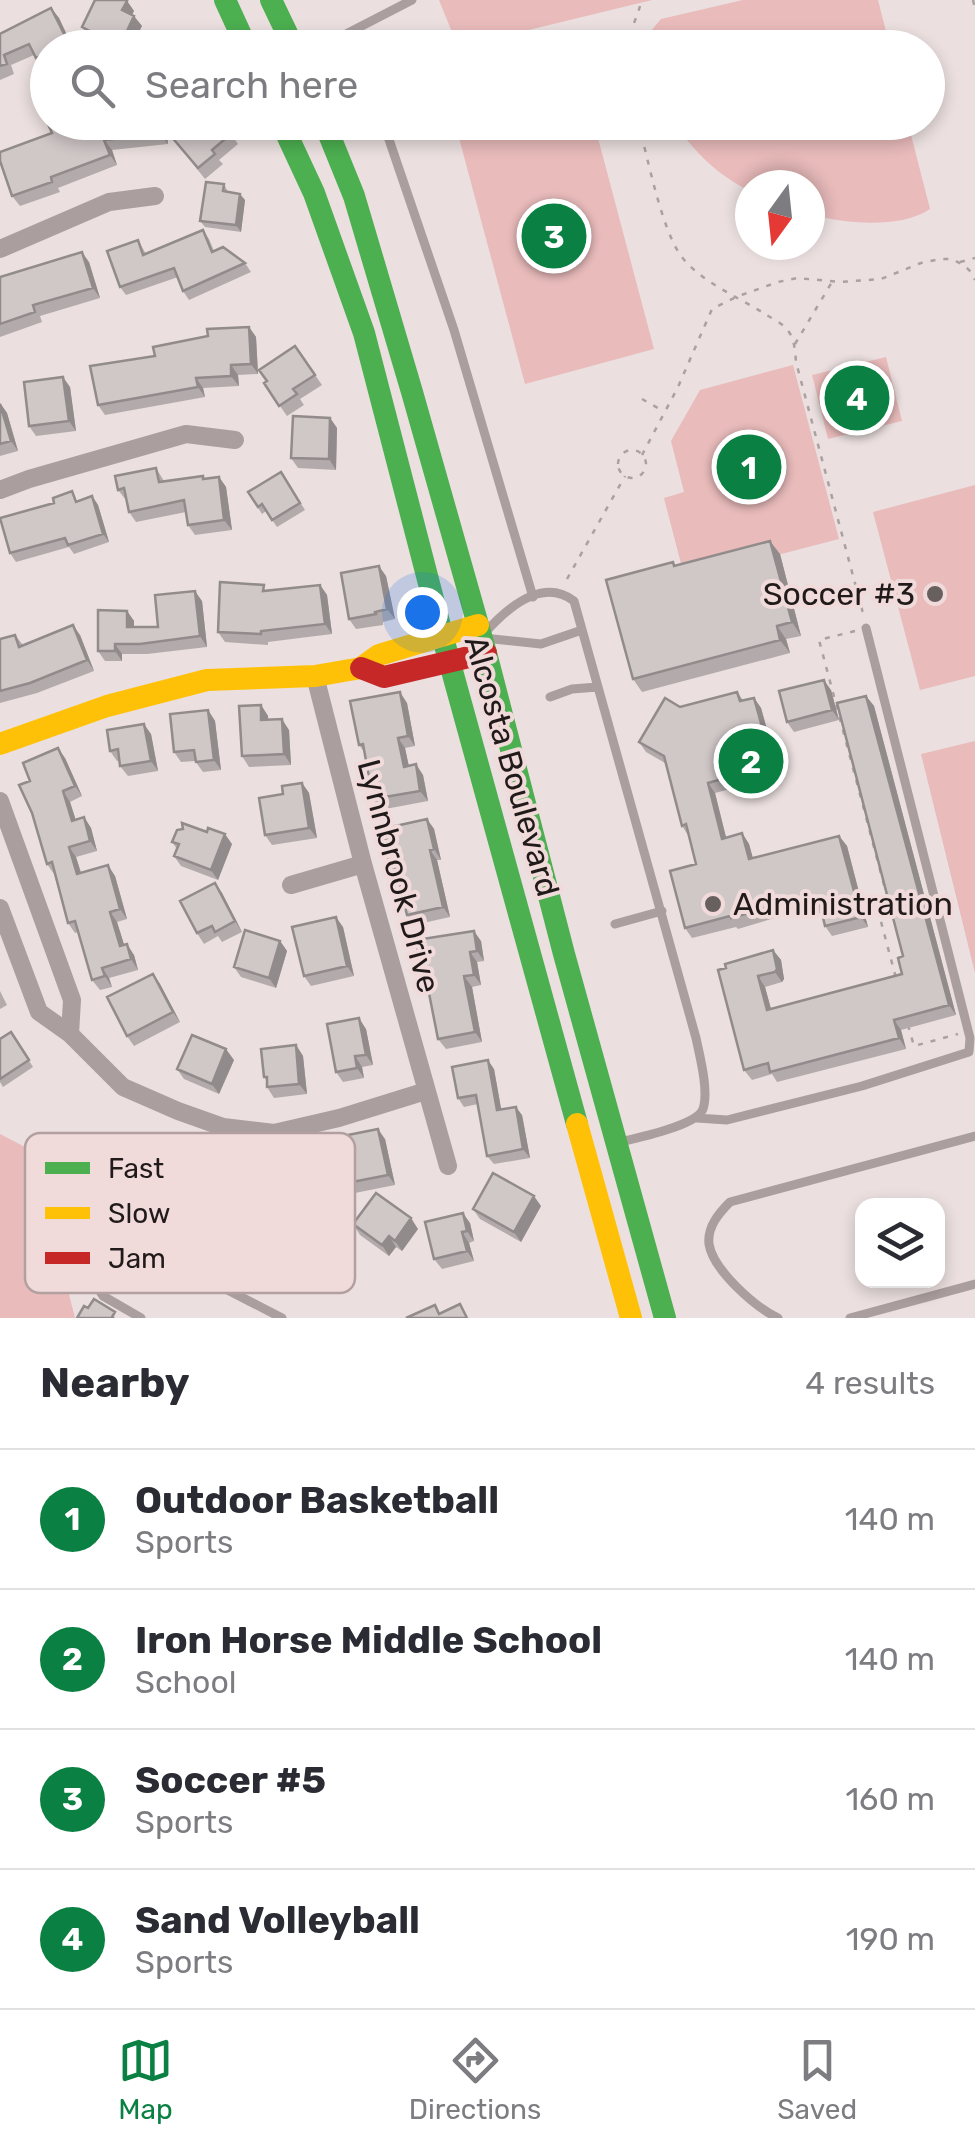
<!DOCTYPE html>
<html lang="en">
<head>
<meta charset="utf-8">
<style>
  body { margin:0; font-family:Rubik,sans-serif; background:#f7f7f7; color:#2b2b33 }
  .controls { position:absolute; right:30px; bottom:30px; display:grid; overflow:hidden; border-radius:20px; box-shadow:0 5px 15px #0003 }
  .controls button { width:90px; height:90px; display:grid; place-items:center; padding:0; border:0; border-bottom:2px solid #e1e1e2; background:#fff; color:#2b2b33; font:50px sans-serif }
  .compass { position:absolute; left:735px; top:170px; width:90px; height:90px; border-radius:50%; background:#fff; box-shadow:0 5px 15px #0003; rotate:195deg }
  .you { position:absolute; left:422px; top:612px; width:35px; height:35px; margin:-25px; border:8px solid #fff; border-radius:50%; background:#1a73e8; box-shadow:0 0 0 15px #1a73e833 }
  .badge { display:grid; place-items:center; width:65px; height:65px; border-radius:50%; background:#0b8043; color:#fff; font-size:32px; font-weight:700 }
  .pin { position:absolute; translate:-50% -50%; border:5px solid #fff; box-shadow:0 2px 10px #0006 }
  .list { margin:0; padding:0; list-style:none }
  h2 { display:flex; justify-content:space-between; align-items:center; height:130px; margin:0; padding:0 40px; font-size:42px }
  h2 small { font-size:32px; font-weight:400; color:#7c7c81 }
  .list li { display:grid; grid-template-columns:65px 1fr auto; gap:30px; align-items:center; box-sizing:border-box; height:140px; padding:0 40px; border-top:2px solid #e1e1e2 }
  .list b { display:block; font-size:38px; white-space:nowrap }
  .list p { margin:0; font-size:32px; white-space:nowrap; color:#7c7c81 }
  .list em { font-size:32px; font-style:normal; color:#7c7c81 }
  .icon { flex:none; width:55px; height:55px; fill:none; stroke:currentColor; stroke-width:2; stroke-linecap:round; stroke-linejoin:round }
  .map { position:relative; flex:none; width:975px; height:1318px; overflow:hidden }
  .search { position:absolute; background:#fff; box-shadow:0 5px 15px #0003; left:30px; right:30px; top:30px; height:110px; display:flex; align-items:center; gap:25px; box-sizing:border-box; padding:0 35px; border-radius:55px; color:#7c7c81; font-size:38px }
  .sheet { height:690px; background:#fff }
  nav { display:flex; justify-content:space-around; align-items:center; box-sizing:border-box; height:140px; border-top:2px solid #e1e1e2; background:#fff; font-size:28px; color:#7c7c81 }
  nav a { display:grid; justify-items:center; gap:5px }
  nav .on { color:#0b8043 }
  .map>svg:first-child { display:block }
  .green { fill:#e9bbbb }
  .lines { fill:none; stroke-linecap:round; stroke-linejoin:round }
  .path { stroke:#aaa1a1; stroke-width:2.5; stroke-dasharray:5 8; stroke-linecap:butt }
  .lane { stroke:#aa9e9e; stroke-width:9 }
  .street { stroke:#aa9e9e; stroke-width:18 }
  .fast { stroke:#4caf50; stroke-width:22 }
  .slow { stroke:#ffc107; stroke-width:22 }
  .jam { stroke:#c62828; stroke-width:22 }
  .wall { fill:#b3abab }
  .shaded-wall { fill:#928b8b }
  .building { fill:#d0c7c7; stroke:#928b8b; stroke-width:2.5 }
  .poi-dot { fill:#685f5f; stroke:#f0dada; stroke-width:4 }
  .labels { text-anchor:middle; stroke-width:8; stroke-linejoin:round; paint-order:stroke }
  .poi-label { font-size:32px; fill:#211a1a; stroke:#f0dada; text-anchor:end }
  .street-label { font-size:32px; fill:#211a1a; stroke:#f0dada }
  .key { fill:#f0dada; stroke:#b2a0a0; stroke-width:2.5 }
  .key-label { font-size:28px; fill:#211a1a }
</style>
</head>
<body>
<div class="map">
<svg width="975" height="1318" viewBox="0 0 975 1318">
  <rect width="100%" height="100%" fill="#ebdfdf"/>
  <path class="green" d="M439,0H652L458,47Z
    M743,0H878L890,47H648L650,32L661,19Z
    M455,123H594L654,349L525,384Z
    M674,123H908L930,209C901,229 843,224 810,214V185H750V191C716,174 696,153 674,123Z
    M886,357L902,421L828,439L812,375Z
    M793,365L839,539L685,579L664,498L684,492L671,441L700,390Z
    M975,485V676L920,690L873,512Z
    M975,741V973L921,754Z
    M0,1134L69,1170L48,1212L75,1318H0Z"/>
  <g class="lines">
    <path class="path" d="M973,0L975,8
      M628,48C628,30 639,17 641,0
      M638,122C648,158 661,228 681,256C702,283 737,296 765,314C773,319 784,324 789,332C795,341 795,352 796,362L864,617
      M960,262L975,258
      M795,344L832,282
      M642,399L663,411
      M618 464a14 14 0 1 1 28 0a14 14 0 1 1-28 0Z
      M642,455L678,387L712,309L736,297L778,282L797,278L840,282L881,279L921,263L940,259H951L964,265L972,273L975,280
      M567,579L625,476
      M855,631L819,640L892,915L880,918L896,978
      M908,1025L914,1046L958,1034"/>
    <path class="lane" d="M319,48L412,0
      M383,122L454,330L533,597
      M483,635C505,610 541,576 574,601L696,1038C700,1057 709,1091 703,1109C697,1126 635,1138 617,1143
      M484,638L541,644L582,630
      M550,697L572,689L598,687
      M615,924L662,911
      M697,1118L727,1120L862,1086L969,1052L970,1038L866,628
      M141,1318L103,1296L92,1279L79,1231L81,1225L94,1221L282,1318
      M778,1318C755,1307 713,1270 709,1244C707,1227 719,1213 730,1202L975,1136
      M850,1318L975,1284"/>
    <path class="street" d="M0,249L109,202L155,196
      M0,490L29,479L186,434L235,440
      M315,676L363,864L448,1166
      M0,801L72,1000L70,1034
      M291,885L363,864
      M0,908L39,1012L70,1034L123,1087L178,1111L223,1127L274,1133L339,1118L426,1091"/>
    <path class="fast" d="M225,0L247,48
      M271,0L294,48
      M281,122L314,193L364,333L446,649L577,1124
      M324,122L354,196L412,392L486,653L564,954L665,1318"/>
    <path class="slow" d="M0,744L107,706L207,680L315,676L361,668L379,655L478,625
      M577,1124L631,1318"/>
    <path class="jam" d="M361,668L384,677L486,653"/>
  </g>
  <path class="wall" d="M127,1L134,11L132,15L142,26L105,45L89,37L82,27Z
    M51,8L59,18L73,48H48V66L43,68L34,55L11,65L14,74L0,80V34Z
    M165,122L168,144L112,150L117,165L58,188L60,192L20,206L12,196L52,133Z
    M231,134L238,144L219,160L223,164L205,179L170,135Z
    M224,184L228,192L245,200L241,232L205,227L200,221Z
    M203,230L209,239L214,251L245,263L251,272L189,300L183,291L178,277L126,295L120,287L138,240L146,254Z
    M89,262L100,298L40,316L42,322L0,337V277Z
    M249,327L256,337L258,374L238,375L239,386L203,388L205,397L105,415L98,405L155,356Z
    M295,346L322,385L300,399L304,405L287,416L264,383Z
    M70,387L76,431L36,436L29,426Z
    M0,403L7,413L18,451L0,456Z
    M330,418L337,428L336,470L298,468L291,458Z
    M156,468L164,481L203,476L205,479L219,477L226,487L232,530L195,535L188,525L186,512L136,522L129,512L126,500L118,490Z
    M281,472L305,510L277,527L266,511L262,514L248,492Z
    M92,496L98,505L109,542L74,554L69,547L16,562L10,553L78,501Z
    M780,554L801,636L786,639L790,653L642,692L633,679L673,562L675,565Z
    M386,576L395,619L383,622V625L356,629L349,619Z
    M320,585L327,595L332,634L268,642V645L225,642L218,632L268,591Z
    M202,601L207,647L147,654H122V661H105L98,651L127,611L134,621V627H158Z
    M15,635L23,645L80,635L94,671L37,693L0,703V639Z
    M831,690L839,720L794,732L787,722Z
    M737,692L743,700L754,698L761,708L771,744L742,752L745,765L742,776L734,788L715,793L726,838L742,833L749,844L753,858L839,836L847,846L868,927L832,936L825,926L822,914L805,909L738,929L736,927L692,938L685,928L696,864L688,835L682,826L665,763L646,752L639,742L680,707Z
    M866,696L874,706L956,1015L901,1030L906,1049L777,1082L772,1074L752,1080L744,1070L726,968L773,950L781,960L784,979L782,982L765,987L771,1009L902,974L903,956Z
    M407,703L415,746L405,748L409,766L423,775L428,801L380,810L373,799L365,753L359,745Z
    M261,705L268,716V720L289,730L291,765L249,767L242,756Z
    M208,710L215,721L221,770L203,772L195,761L181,762L174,752Z
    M151,734L158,771L128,776L120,766V760L117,761L110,751Z
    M65,758L82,796L70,802L76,820L84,817L91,828L97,851L76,857L81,872L115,876L127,919L117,922L124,945L134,955L138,970L109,978L112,987L100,990L92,980L78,932L75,933L68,923L54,874L47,864L30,781Z
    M302,783L309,793L317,838L272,845L265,835L283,794Z
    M427,819L434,829L441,860H437L450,917L414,925L407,915L398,876L390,866L394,838Z
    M172,842L232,844L218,880L181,866L174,856L177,849Z
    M215,883L222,893L242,932L222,942L218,936L204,944L197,933Z
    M343,927L354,976L311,986L304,976Z
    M280,941L287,951L276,988L241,977L234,967Z
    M481,941L484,961L477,962L481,985L472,987L482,1042L446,1049L438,1039L429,993L423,983Z
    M153,974L160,984L180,1022L134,1046L127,1036Z
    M0,991L7,1005L0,1009Z
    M366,1029L373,1065L362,1067L364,1078L343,1082L336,1072Z
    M11,1032L33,1067L3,1087L0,1082V1039Z
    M296,1045L303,1056L307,1094L274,1098L267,1087V1081L264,1077Z
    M234,1060L219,1094L184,1079L177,1069Z
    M494,1069L501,1109L522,1115L530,1158L494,1164L487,1156L478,1104L464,1107L458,1098Z
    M385,1139L395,1185L350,1194L342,1184Z
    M311,1158L318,1169V1215L282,1216L275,1205V1193L267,1183Z
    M242,1160L249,1170L246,1186L242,1185L235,1215L200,1207L193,1196Z
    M541,1206L521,1242L480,1219L473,1209Z
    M470,1223L474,1241L469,1243L474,1261L442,1269L434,1259Z
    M353,1224L418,1229L402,1251L396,1247L389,1256L360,1235Z"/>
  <path class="shaded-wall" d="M127,1L134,11L129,20L122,10Z
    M51,8L59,18L73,48L68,42Z
    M134,16L142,26L131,48H119Z
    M159,122H165L168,144L160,134Z
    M104,140L112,150L117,165L110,155Z
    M240,194L245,200L241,232L236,225Z
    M82,252L89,262L100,298L93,288Z
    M249,327L256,337L258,374L251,364Z
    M231,365L238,375L239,386L231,376Z
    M63,377L70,387L76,431L69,421Z
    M196,378L203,388L205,397L198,387Z
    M0,403L7,413L18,451L11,441Z
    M330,418L337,428L336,470L329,459Z
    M219,477L226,487L232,530L224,520Z
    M92,496L98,505L109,542L103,534Z
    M770,541L780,554L801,636L792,622Z
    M379,566L386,576L395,619L387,609Z
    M320,585L327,595L332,634L325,624Z
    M195,591L202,601L207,647L200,636Z
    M127,611L134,621V637L127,627Z
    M73,625L80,635L94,671L87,660Z
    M777,626L786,639L790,653L780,640Z
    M115,644L122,654V661L115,651Z
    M824,680L831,690L839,720L832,710Z
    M400,692L407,703L415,746L408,736Z
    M866,696L874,706L956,1015L949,1005Z
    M754,698L761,708L771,744L764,734Z
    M261,705L268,716L269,731L261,720Z
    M208,710L215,721L221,770L214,760Z
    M282,719L289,730L291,765L284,754Z
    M144,724L151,734L158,771L151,761Z
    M398,738L405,748L411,777L404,767Z
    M735,742L742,752L745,765L742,776L734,788L726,778Z
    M58,748L65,758L82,796L75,786Z
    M416,764L423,775L428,801L420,791Z
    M302,783L309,793L317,838L309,828Z
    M708,783L715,793L729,849L722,839Z
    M63,791L70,802L79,831L72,821Z
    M84,817L91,828L97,851L90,841Z
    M427,819L434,829L441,860L434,849Z
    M742,833L749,844L756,870L749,859Z
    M225,834L232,844L218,880L211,870Z
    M839,836L847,846L868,927L861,917Z
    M69,847L76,857L84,884L77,874Z
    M430,850L437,860L450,917L443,907Z
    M108,865L115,876L127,919L120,909Z
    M215,883L222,893L242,932L235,921Z
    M110,912L117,922L128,957L120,946Z
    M336,917L343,927L354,976L347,966Z
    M474,931L481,941L484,961L477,951Z
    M280,941L287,951L276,988L269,978Z
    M127,944L134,955L138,970L131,959Z
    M773,950L781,960L784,979L782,982L775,972Z
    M470,952L477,962L481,985L474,975Z
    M102,968L109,978L112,987L105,976Z
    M153,974L160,984L180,1022L173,1012Z
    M464,976L472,987L482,1042L475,1032Z
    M758,976L765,987L774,1020L767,1010Z
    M359,1018L366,1029L373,1065L366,1055Z
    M894,1020L901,1030L906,1049L899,1038Z
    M296,1045L303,1056L307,1094L299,1084Z
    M226,1049L234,1060L219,1094L212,1084Z
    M355,1056L362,1067L364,1078L357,1068Z
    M488,1060L494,1069L503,1119L497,1110Z
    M516,1107L522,1115L530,1158L523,1149Z
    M378,1129L385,1139L395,1185L388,1175Z
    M311,1158L318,1169V1215L311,1205Z
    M242,1160L249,1170L246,1186L239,1175Z
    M235,1174L242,1185L235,1215L228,1205Z
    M534,1196L541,1206L521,1242L514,1232Z
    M463,1213L470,1223L474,1241L467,1231Z
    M411,1218L418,1229L402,1251L395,1241Z
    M462,1232L469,1243L474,1261L467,1251Z
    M389,1236L396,1247L389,1256L382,1245Z"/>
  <path class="building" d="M95,0H125L127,1L122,10L134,16L119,48H104L108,40L82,27Z
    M51,8L68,42L57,48H48V52L36,58L29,44L4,55L7,64L0,66V34Z
    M52,122H159L160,134L104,140L110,155L51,177L52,182L12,196L0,161V152L52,133L48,124Z
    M186,122H221L231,134L212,150L215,154L198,168L170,135Z
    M206,182L224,184L223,191L240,194L236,225L200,221Z
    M203,230L212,252L223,247L245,263L183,291L174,268L120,287L107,251L138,240L143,255Z
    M82,252L93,288L33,305L35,312L0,324V277Z
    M249,327L251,364L231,365V376L196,378L198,387L98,405L90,366L155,356L153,347L208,336L207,329Z
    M295,346L315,375L293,389L297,394L279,406L264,383L267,381L259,370Z
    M63,377L69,421L29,426L24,382Z
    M0,404L11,441L0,444Z
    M293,416L330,418L329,459L291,458Z
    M156,468L159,482L203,476V479L219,477L224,520L188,525L184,500L129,512L124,488L118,490L115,476Z
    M281,472L300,503L272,520L262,504L258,507L248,492Z
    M72,491L76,502L92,496L103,534L68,545L65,538L10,553L0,518L54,503L53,498Z
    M770,541L792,622L777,626L780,640L633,679L606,580L673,562L674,566Z
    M379,566L387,609L375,612L376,614L349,619L341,573Z
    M220,582L264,585L263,591L320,585L325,624L261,631V634L218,632Z
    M195,591L200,636L140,644H115V651H98V610L127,611V627H158L155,595Z
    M73,625L87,660L30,683L0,691V639L15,635L19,647Z
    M824,680L832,710L787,722L779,691Z
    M400,692L408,736L398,738L404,767L416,764L420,791L373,799L363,744L359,745L350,701Z
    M737,692L740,701L754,698L764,734L735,742L738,754L735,765L726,778L708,783L722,839L742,833L749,859L839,836L861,917L825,926L820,905L798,899L731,918L730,916L685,928L670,871L696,864L686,824L682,826L664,756L639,742L665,698L680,707Z
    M866,696L949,1005L894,1020L899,1038L770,1072L768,1063L744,1070L718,970L726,968L725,964L773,950L777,969L775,972L758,976L767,1010L902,974L898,958L903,956L837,703Z
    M261,705V720L282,719L284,754L242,756L239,706Z
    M208,710L214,760L196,762L194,750L174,752L170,714Z
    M144,724L151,761L120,766L118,749L110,751L107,730Z
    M58,748L75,786L63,791L72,821L84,817L90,841L69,847L77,874L108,865L120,909L110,912L120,946L127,944L131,959L102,968L105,976L92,980L75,921L68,923L52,862L47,864L32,813L19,785L30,781L23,763Z
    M302,783L309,828L265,835L259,798L283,794L282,786Z
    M427,819L434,849L430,850L443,907L407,915L395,865L390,866L384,840L394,838L391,827Z
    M182,823L207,832L208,828L225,834L211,870L174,856L179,844L172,842L177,830L183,829Z
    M215,883L235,921L215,932L212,926L197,933L180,901Z
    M336,917L347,966L304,976L292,927Z
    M245,930L280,941L269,978L234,967Z
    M474,931L477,951L470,952L474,975L464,976L475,1032L438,1039L427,983H423L416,940Z
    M153,974L173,1012L127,1036L107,997Z
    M359,1018L366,1055L355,1056L357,1068L336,1072L327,1024Z
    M11,1032L29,1060L0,1079V1039Z
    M192,1035L226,1049L212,1084L177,1069Z
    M296,1045L299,1084L267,1087V1077H264L261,1049Z
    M488,1060L497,1110L516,1107L523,1149L487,1156L476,1095L458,1098L452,1067Z
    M378,1129L388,1175L342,1184L333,1138Z
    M493,1173L534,1196L514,1232L473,1209Z
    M376,1193L411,1218L395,1241L389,1236L382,1245L353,1224Z
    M463,1213L467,1231L462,1232L467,1251L434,1259L425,1222Z
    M94,1299L115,1312L112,1317L114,1318H77L84,1306L88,1308Z
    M460,1304L467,1318H406L435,1305L439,1314Z"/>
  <g class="poi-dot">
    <circle cx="935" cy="594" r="10"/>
    <circle cx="713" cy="904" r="10"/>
  </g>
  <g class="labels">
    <g class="poi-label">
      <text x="915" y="605">Soccer #3</text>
      <text x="733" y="915" text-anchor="start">Administration</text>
    </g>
    <g class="street-label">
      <text transform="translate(512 766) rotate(74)" y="11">Alcosta Boulevard</text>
      <text transform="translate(399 876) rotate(75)" y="11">Lynnbrook Drive</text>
    </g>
  </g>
  <rect x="25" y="1133" width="330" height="160" rx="15" class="key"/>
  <rect x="45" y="1162" width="45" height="12" fill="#4caf50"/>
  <rect x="45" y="1207" width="45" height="12" fill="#ffc107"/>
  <rect x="45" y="1252" width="45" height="12" fill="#c62828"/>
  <g class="key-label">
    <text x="108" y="1178">Fast</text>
    <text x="108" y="1223">Slow</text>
    <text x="108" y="1268">Jam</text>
  </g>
</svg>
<div class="controls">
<button><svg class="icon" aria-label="layers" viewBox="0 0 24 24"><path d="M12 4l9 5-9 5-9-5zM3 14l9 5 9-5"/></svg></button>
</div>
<svg class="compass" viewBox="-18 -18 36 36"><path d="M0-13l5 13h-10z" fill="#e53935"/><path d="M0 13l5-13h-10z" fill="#7c7c81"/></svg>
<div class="you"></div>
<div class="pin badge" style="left:749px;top:467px">1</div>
<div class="pin badge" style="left:751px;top:761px">2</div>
<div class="pin badge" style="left:554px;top:236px">3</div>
<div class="pin badge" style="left:857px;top:398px">4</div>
<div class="search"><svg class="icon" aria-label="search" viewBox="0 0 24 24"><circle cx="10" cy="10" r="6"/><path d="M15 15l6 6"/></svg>Search here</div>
</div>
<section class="sheet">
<h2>Nearby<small>4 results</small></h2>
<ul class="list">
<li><span class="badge">1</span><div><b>Outdoor Basketball</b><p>Sports</p></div><em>140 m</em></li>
<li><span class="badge">2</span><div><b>Iron Horse Middle School</b><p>School</p></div><em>140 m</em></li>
<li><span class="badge">3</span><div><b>Soccer #5</b><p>Sports</p></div><em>160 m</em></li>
<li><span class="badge">4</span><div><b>Sand Volleyball</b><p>Sports</p></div><em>190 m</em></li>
</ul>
</section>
<nav>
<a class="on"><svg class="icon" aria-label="map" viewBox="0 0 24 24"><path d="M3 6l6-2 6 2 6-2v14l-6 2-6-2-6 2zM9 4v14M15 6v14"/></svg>Map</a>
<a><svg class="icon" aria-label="directions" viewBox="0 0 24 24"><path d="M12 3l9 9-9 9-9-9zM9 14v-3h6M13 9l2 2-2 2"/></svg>Directions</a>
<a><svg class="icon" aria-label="saved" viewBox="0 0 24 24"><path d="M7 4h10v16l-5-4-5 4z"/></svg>Saved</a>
</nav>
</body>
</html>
